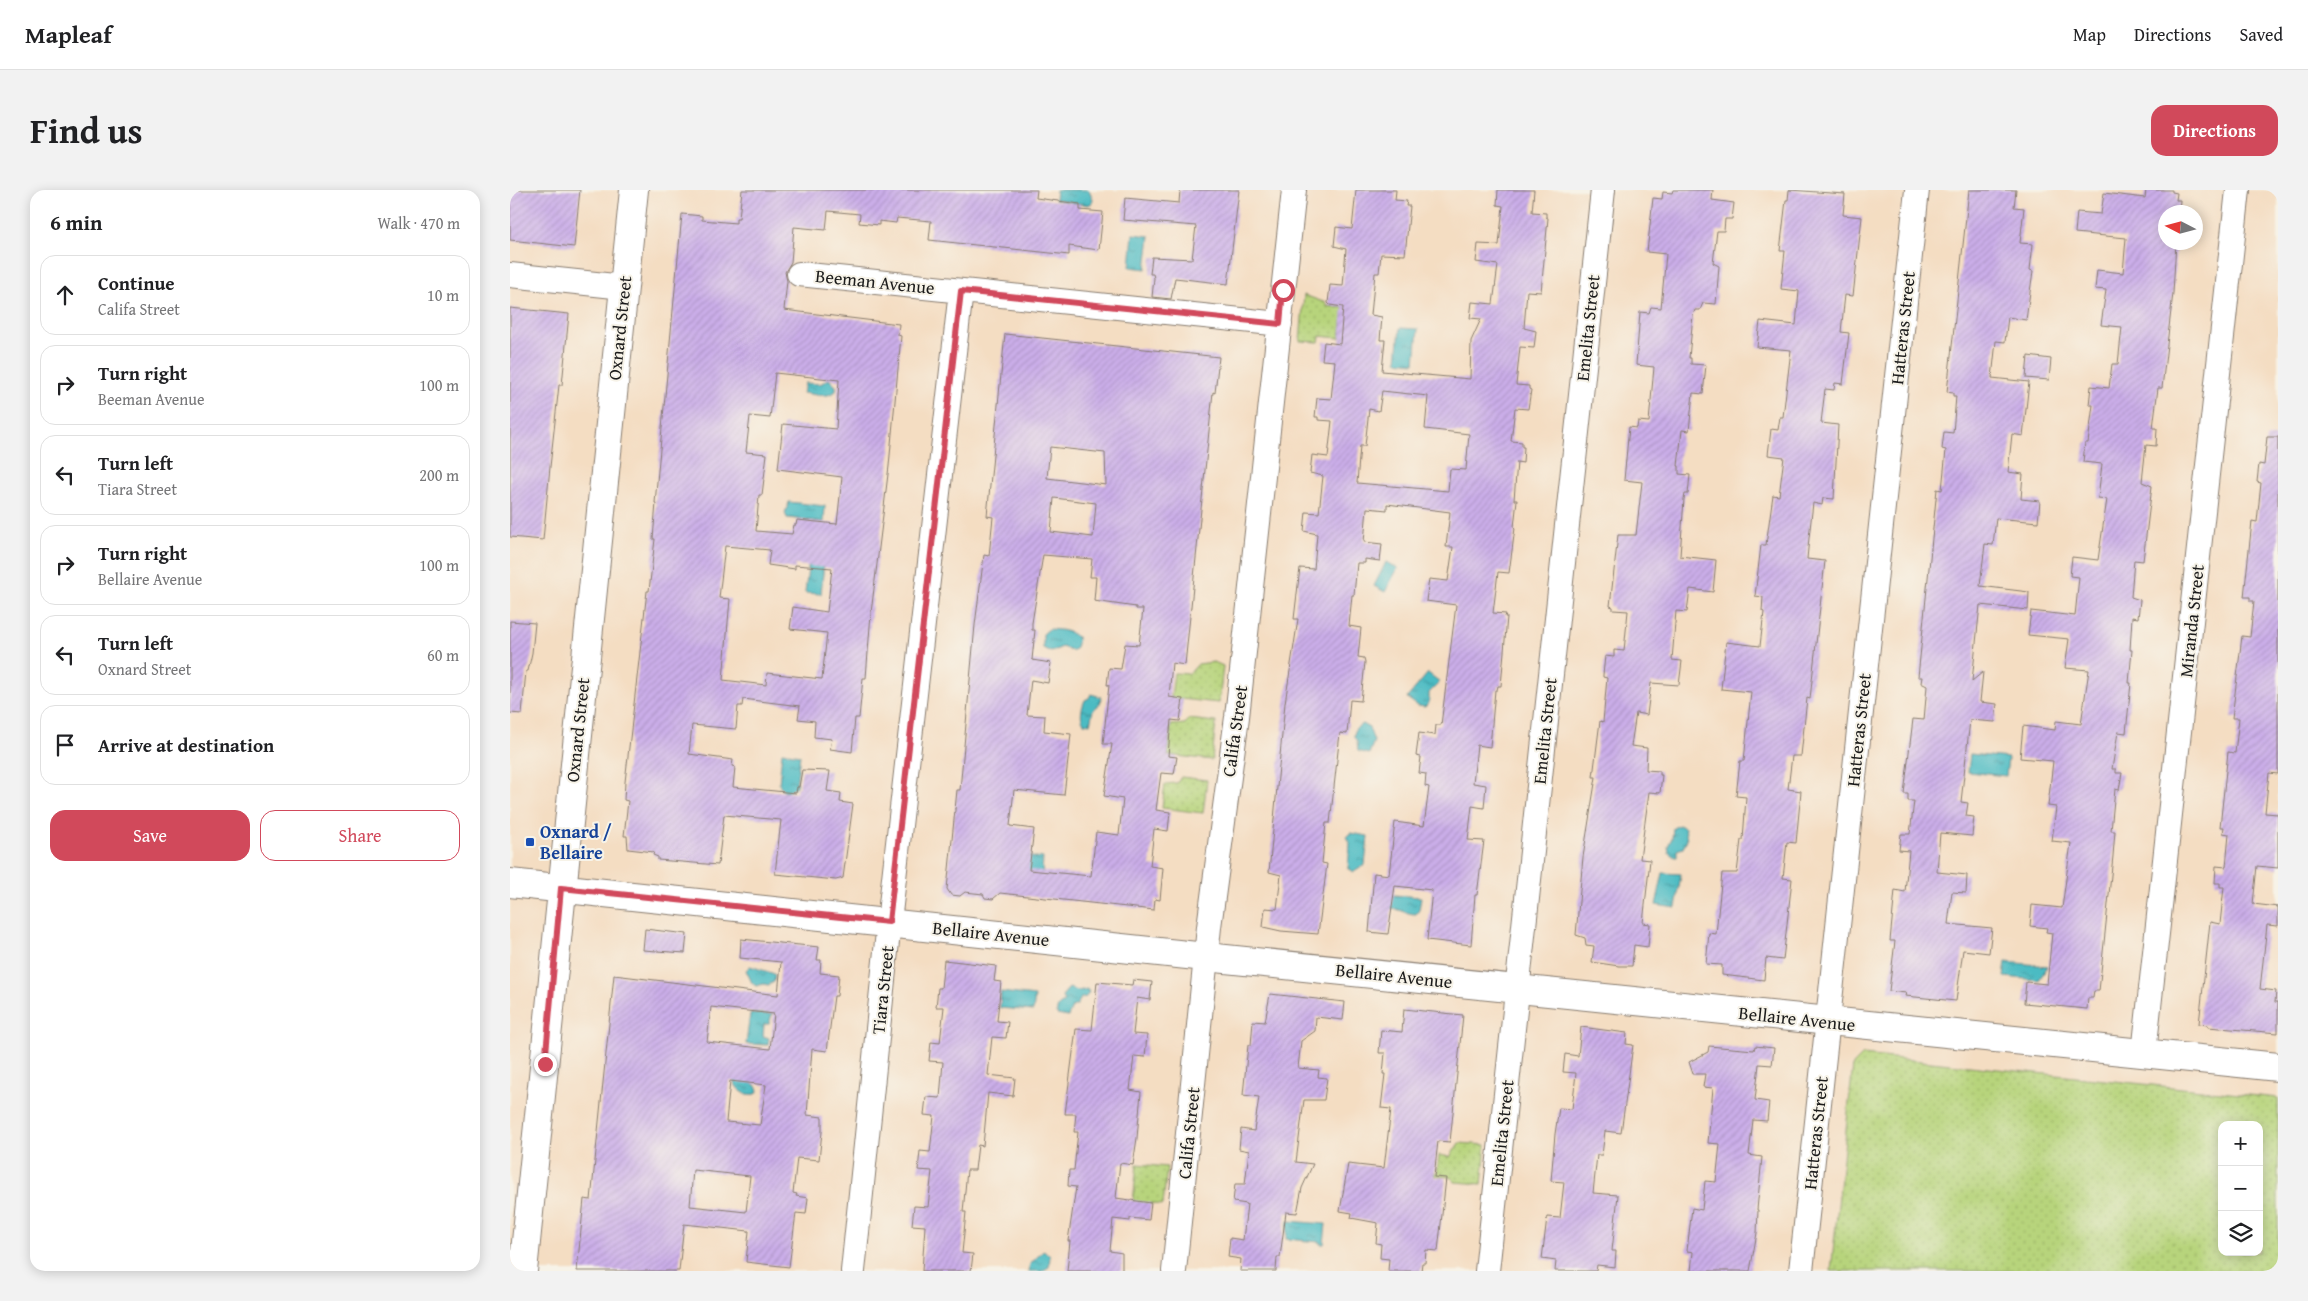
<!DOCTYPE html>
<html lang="en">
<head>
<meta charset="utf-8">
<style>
  body { margin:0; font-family:"Gentium Book Plus",serif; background:#f2f2f2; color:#202124 }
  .controls { position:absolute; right:15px; bottom:15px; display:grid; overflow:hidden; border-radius:10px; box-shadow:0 2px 12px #0003 }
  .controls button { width:45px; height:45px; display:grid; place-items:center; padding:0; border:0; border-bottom:1px solid #e0e0e0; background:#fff; color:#202124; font:25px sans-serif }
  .compass { position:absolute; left:1648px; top:15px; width:45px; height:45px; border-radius:50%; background:#fff; box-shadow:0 2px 12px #0003; rotate:276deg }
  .stop { position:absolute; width:15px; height:15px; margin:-11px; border:4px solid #d1495b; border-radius:50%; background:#fff }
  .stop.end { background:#d1495b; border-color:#fff; box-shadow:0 1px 5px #0008 }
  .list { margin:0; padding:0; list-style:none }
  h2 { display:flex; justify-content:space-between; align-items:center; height:65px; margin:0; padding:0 20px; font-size:21px }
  h2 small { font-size:16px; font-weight:400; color:#757577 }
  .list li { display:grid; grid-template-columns:32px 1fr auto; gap:15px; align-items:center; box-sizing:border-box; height:80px; margin:0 10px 10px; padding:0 10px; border:1px solid #e0e0e0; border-radius:15px }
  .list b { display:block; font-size:19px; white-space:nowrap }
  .list p { margin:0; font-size:16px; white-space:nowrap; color:#757577 }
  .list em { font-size:16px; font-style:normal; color:#757577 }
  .actions { display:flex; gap:10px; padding:15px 20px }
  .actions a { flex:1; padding:11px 0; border:1px solid #d1495b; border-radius:15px; text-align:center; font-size:18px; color:#d1495b }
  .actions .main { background:#d1495b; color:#fff }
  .icon { flex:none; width:28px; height:28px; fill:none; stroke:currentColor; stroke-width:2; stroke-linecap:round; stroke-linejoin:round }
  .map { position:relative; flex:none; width:1768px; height:1081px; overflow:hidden; border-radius:15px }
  header { display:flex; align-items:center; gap:30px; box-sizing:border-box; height:70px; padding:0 25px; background:#fff; border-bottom:1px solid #e0e0e0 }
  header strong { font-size:24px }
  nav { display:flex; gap:28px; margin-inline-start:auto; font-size:18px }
  .intro { display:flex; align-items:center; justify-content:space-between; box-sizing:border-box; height:120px; padding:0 30px }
  h1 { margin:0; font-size:35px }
  .button { padding:12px 22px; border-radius:15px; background:#d1495b; color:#fff; font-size:18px; font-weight:700 }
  main { display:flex; gap:30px; padding:0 30px }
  aside { flex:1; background:#fff; border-radius:15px; box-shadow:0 2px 12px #0003 }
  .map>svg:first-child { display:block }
  .green { fill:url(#green-dots); stroke:#6a784c; fill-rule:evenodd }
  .water { fill:url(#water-ripples); stroke:#346c70 }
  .building { fill:url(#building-hatch); fill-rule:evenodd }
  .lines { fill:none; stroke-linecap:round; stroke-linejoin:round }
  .street-casing { stroke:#887c6f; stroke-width:26 }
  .secondary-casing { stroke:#887c6f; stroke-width:30 }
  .street { stroke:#fff; stroke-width:24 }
  .secondary { stroke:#fff; stroke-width:28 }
  .route { stroke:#d1495b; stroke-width:6 }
  .transit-dot { fill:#1a4fb4; stroke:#f7f3e8; stroke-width:2 }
  .labels { text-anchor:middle; stroke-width:4; stroke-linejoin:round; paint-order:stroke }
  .street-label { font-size:18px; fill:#1c1c1c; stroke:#f7f3e8 }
  .transit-label { font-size:18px; font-weight:bold; fill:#164399; stroke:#f7f3e8; text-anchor:start }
</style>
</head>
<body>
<header>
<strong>Mapleaf</strong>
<nav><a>Map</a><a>Directions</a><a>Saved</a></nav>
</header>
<div class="intro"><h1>Find us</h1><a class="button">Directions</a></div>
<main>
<aside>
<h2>6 min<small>Walk · 470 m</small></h2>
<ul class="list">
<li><svg class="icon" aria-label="ahead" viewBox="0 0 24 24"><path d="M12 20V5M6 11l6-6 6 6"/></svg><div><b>Continue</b><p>Califa Street</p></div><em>10 m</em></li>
<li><svg class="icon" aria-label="right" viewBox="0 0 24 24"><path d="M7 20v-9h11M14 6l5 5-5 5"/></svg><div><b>Turn right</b><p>Beeman Avenue</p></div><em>100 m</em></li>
<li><svg class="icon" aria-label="left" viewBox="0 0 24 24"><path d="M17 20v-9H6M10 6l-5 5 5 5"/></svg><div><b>Turn left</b><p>Tiara Street</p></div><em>200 m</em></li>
<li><svg class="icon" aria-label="right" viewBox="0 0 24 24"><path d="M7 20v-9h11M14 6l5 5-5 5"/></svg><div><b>Turn right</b><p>Bellaire Avenue</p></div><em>100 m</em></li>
<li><svg class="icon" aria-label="left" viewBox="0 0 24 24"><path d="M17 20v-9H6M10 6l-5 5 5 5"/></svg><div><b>Turn left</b><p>Oxnard Street</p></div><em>60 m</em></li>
<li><svg class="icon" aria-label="arrive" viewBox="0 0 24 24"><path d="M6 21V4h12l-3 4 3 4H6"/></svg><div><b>Arrive at destination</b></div></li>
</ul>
<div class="actions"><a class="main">Save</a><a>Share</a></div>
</aside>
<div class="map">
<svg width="1768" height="1081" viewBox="0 0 1768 1081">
  <defs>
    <pattern id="green-dots" width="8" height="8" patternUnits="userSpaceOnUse" patternTransform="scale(1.25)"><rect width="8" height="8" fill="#b7d47b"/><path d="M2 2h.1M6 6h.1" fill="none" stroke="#9db56a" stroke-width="1.8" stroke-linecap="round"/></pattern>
    <pattern id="water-ripples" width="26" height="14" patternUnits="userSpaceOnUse" patternTransform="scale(1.25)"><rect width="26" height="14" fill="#4cbbc3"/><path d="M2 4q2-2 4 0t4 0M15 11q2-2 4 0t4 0" fill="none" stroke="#3e979e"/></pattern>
    <pattern id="building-hatch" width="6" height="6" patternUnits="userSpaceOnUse" patternTransform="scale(1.25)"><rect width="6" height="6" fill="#cbaee9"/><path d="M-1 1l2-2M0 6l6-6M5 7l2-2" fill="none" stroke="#ae95c7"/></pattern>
  </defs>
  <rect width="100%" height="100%" fill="#f7f3e8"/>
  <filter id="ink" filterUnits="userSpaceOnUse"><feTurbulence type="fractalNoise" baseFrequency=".02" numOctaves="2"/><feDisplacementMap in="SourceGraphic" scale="10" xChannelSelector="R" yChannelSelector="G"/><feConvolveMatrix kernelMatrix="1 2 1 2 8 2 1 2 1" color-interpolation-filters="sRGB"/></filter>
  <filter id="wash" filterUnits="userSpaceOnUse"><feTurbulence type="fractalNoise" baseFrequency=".0096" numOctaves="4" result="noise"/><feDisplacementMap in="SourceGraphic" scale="20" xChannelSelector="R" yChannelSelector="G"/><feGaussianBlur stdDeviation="1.12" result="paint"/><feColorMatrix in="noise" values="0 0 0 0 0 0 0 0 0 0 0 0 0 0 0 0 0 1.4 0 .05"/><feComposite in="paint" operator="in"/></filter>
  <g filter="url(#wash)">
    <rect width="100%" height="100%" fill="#f4ddc2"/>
    <path class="green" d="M794,105L816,113V116L834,118L830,148L810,146L809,152L790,151Z
      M704,472L713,476L709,513L661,508L664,483L679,484L688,474Z
      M678,529L706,532L702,570L658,565L661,535L675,534Z
      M671,587L697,590L693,623L652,618L655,594L667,593Z
      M1353,865L1768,908V1081H1321L1343,875ZM1712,935H1749V1062H1712Z
      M949,953L976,955L972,994L945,992L941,987L922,985L921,983H927L929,965L940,967Z
      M627,974L657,977L653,1015L623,1012Z"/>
    <path class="water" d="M546,0H579L583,9L582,13L578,15L545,9Z
      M623,44L640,46L636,79L620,77Z
      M890,138L908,139L905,173L887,171Z
      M319,189L326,196V201C317,209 304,204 293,203L295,193L310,194Z
      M279,312L315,316L314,332L277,328L275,323Z
      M299,370L314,373L311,404L295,403Z
      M876,372L888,378L875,402L864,396Z
      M539,439C550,440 560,440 568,448L566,458L562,461L552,457L541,462L533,458V444Z
      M918,483L930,492L919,503V513L915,517L908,516L897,508Z
      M581,504L591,507L590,514L583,520L580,534L574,533C569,527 572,517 575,510L579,508Z
      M852,534L859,538L864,551L859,564L848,561L847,551L844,547L845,539Z
      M272,562L290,565L286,596L278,602L274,601L269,594Z
      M1460,564L1498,568L1496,586L1458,582Z
      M1169,635L1175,638L1177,649L1173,658L1167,660V667H1165L1159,663L1158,656L1162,648L1163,638Z
      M840,643L858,646L855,675L844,682L838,678L840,653L836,647Z
      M499,665L533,668L532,683L498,681Z
      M1153,683L1171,684L1166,718L1146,715Z
      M883,705L911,707L909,720L906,724C897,724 890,719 881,718Z
      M1496,772L1538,776L1529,790L1494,787Z
      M240,776L262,783L265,785L264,792L258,795L254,794L246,796L242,793L236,780Z
      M559,798L568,801L577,799L579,802L576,807L571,808L567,815L562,817L558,827L547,825C546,818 548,814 555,812L552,806Z
      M491,802L525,806L523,821L490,818Z
      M240,824H262L259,834H254L253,846L259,848L258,855L236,854Z
      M223,889L241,892L247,897L248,901L246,904C235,906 226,900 223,889Z
      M778,1031L816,1034L814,1054H810V1052L776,1049Z
      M534,1060L540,1066L539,1077L532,1081H518L520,1074Z"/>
    <g id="blocks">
      <path class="building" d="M0,0H70L64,57L0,50Z
        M232,0H527L526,8L570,14V20L593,22L589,60L559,56V65L419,50L421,31L387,28L386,33L369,31V35L349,33L350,24L318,21L316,40L284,37L281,72L275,82L277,91L274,120L389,134L388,145L391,146L379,276L361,423L356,488H353L349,528H345L342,562L320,559L322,549L304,547L305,531L288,529L290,516L233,509L232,516H228L226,539L182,535L179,564L223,570L222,576L225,577L223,597L286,603L287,597H289L292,580L320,581L317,601L331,603L330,612L343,614L333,688L326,690L265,684L271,630L214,625L208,675L148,670V667L143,665L144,662L118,659L117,646H114L118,611L114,610L115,592L137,401H139L145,349H143L146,313H145L172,24L192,26V30L226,33V28H229ZM265,183L329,190L326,239L273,234L268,279L332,287L327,334L287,330L286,335H284L282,344L246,341L249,305H252L257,264L236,262L240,226L260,228ZM215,356L260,360L258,375L285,379V375L322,378L317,422L283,417L280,439L317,443L312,489L257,483L256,495L213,490L220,409L209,408Z
        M670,0H729L718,94L665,88L661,109L642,107L644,88L643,84H640L642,67L682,69L686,36L613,30L615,8L669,13Z
        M846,0H886L885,10L897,11L896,16H900L895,65L871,64L869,83H865L861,125L872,127L870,150H875L872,181L960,189L961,151L971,129L960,128L962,112L983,114L988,75L966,72L968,54L989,55L993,16L987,15L988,0H1024L1022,22L1036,23V27L1038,28L1031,102L1017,101L1014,138L1026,141L1024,158L1010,157L1006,195L1019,196V199L1021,200L1018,219L1005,218L1001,251L1012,252V257H1014L1013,273L1007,272L1004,310H1007L1004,337L1005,338L999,383L988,382L983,423L996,424L995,427H997L991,496H988L987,500H985L980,557L967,555L963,593L976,595L974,618L962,616L958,650L974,651L967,705H965L961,755L917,750L922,700L885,696L878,744L859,742L864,683L879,685L885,632L914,636L919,597L915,596L916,584L909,583L911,567L906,566L909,543L925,545L926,535H931L946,415L916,411L919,389L938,391L943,357H936L940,322L877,314V320L857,318L854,352L872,354L870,371L855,369V373H847L844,405H842L839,436L851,438L848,467L854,468L855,472L851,511L840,510L837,544L830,543L820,633H816L812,673L817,674L808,744L771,741L753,737L755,718L767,719L771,685L759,682L775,513L788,429H784L790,378L804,379L807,344L794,341L796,322L809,323L813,286L800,283L802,265L818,267L822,231L808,230V227H805L807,208L821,209L825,171L812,170L814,152L830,154L833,117L820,115L818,113L820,95L833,96L836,59L824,56L826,37L842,39ZM872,201L918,206L915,239L959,244L956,280L940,279L938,301L847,293L850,256H855L859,219L869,221Z
        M1163,0H1203L1202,10L1224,13L1222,29H1215L1214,41H1207L1203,73L1209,76L1206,114L1193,113L1190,120H1185L1183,125L1179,168H1181V174L1196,175L1193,204L1183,203L1179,241L1172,240L1168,276H1169V284L1180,285L1178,304H1175L1174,309L1170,366L1206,370L1203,402L1180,399L1177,422L1166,421L1162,470L1172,471L1169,495L1141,493L1137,525L1126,523L1121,556L1137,558L1136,580L1150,581V585H1152L1150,603L1139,602L1130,669L1140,670L1133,733L1140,734L1138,757L1124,755L1122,776H1109L1082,772L1084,756L1076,755L1075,748L1066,745L1073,667L1086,587H1083L1090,531L1093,532L1097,488L1093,487V485L1095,466L1104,467V460L1114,461L1118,421L1103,420V417L1100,416L1108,345H1126L1132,292L1114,290L1119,237L1127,238L1128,231L1139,232L1144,177L1126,175L1130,122L1139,123L1141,117L1151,118L1156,64L1137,62L1143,8L1152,9L1153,2L1162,3Z
        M1279,0L1335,4L1333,25L1352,27L1343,106L1335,105L1331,142L1339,143L1333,194L1325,193L1324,200L1315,199L1311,233L1328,235L1324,309L1313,308L1312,315L1303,313L1299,348L1297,369L1315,371L1300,509L1297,508L1291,566H1282L1278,599L1291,601L1286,653L1277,652L1273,688L1282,689L1273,770L1256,768L1254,790L1212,785V775L1196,774L1199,743L1206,744L1212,683H1227L1231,650H1233L1236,607L1226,606L1230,571H1234L1241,502L1211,499L1216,452L1250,456L1254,422L1252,421L1253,407L1245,406L1251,355H1256L1263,305L1269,306L1274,267L1258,265L1261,239L1268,240L1270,227H1273L1281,160L1247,157L1250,131L1286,135L1289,101L1271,99L1275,61H1270L1276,10H1278Z
        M1459,0H1506L1504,17L1514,18L1510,53L1523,54L1520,80L1523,81L1516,130L1498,127L1495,152L1486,151L1482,188L1519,192L1513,246L1502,244L1498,282L1513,284L1511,309L1530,311L1528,332L1486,328L1483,355L1475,354L1470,396L1519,402L1518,420L1470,415L1462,491L1473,482L1470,512L1487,514L1485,532L1460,530L1451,612L1458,613L1456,626L1464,627L1462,646L1430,643L1427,682L1457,685L1456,703L1442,702L1438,734L1482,738L1479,763L1453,760L1446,811L1395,806L1396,803L1379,801L1385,751H1380L1385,700L1395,702L1399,661L1389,660L1391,644H1400L1404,611H1398V604H1394L1403,529L1414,530L1417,496L1411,493L1412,487H1408L1427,299L1432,300L1436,260L1432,259L1434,242L1443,243L1446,206H1443V203L1437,202Z
        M1636,0H1662V2L1667,3L1666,10H1670L1669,22H1656V52H1666L1663,103L1652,198H1648L1643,238H1647L1646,256L1636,255L1632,292L1642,296L1633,371L1624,370L1621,407L1630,410L1628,428L1622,427L1620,460H1622L1619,493H1621L1616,543L1608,542L1602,579H1606V583H1612L1609,600L1605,599L1601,641H1605L1603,666L1589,801H1584L1583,808H1578L1577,819L1514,813L1516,792L1537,794L1542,743L1536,742L1537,738L1520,736L1522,715L1552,718L1561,653L1542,651L1546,617L1538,616L1543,571L1510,568L1513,536L1545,540L1546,531L1571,534L1579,480L1555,478L1559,449L1518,445L1521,421L1565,426L1569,387L1560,386L1562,367L1588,370L1597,309L1588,308L1592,274L1573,272L1575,253H1578L1583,215H1579L1581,196L1599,198L1602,174H1608L1612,137L1591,135L1596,100L1585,99L1587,80L1613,83L1616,48L1565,43L1567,22L1591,24L1594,3L1635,8Z
        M0,118L59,124L52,195H49L40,277L33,350L0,347Z
        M495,144L709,167L705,203L703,202L675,475L662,473L659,507L673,509L670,531L661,530L658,566L667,567L664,584L651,583L646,620L660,622L658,641L644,639L640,676L653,678L650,710L645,709L644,720L490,703L483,709L475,708L473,704L455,702L450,706L441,705L437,699L447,600H450L465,435L474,365L479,366L483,327L477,326ZM540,257L595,263L596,295L537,288ZM544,308L586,313L583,347L541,342ZM533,365L582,369L580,387H586L584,411L626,417V419H633L629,455L615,454L611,479L599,478L597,495H599L593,554H602L594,606L613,609L609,645L586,642L581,686L519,680L524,639L500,636L504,600L554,605L561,544L534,541L535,526L517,525L521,490L538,493L541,473L522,470L525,440H522V433Z
        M1518,166L1541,169L1539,190L1516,188Z
        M1757,247H1768V584L1759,583L1755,623L1768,624V678L1747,676L1743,714L1768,717V736L1757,735L1750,799L1766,801L1765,812H1768V843L1698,837V835L1689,834L1700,732L1710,734L1714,697H1710V693H1705L1706,676L1716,677L1719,644L1713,643L1714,637H1710L1718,562L1725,563L1729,528H1722L1732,446L1740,447L1744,411H1740V407H1734L1742,331L1747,332L1751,293L1747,292L1749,274L1754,275Z
        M0,431L25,433L22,463L18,481H16L12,524L0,523Z
        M135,739L177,744L175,763L133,760Z
        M231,749L309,757L307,770H311L310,783L329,785L327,806H324L317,861L302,859L297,925L312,927V942L309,970L287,968L283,1003L287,1004L286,1006L298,1008L296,1024L286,1023L279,1077L236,1072L239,1041L174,1034L169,1081H67L74,1009L81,1010L104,785L268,805L271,772L230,768ZM201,817L264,824L260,859L197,852ZM220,891L256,895L250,935L216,932ZM183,980L240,986L236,1022L180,1016Z
        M434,770L486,776L484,791L491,792L487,831L498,832L496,848L482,847L478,885L505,888L503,906L478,903L473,956L468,955L465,980H457L453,1022H456L452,1063L463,1064L461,1081H412L415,1036L402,1035L404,1016L418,1017L422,981L408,980L410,961L420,962L424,926L414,925L416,907L430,908L433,872L419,871L421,852L430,853L434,817H426L428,798H431Z
        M623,790L642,792L640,810L627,808L623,844L637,845L635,867L624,866L620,900L631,902L627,948L623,975L610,973L606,1008L641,1013L639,1030L620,1028V1031L603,1029L600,1061L612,1063V1081H557L560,1051H558L566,997L558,996L559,980H564L568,942H564L566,924H555L566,839L582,840L587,792L622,795Z
        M760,804L835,812L833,830L806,827L805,841L791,851L788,878L809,880L808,887L817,888L814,910H794L786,972L803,974L792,998L787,1023L776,1022L770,1067H767L766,1081H730L731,1069L718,1067L720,1048L733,1050L737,1014L723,1012L725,994H735L739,961L729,959L731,939L744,941L749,907L733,905L738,855H741L743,831L755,832Z
        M894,819L953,825L940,952L928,951L924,987L936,988L928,1061L916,1060L915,1073H912L911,1081H878L879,1069L870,1068L871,1054L866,1053L868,1033L841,1028L842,1023L830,1021L838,974L874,978L881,919L871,918L875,884H873L875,863H869L871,840L892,842Z
        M1071,837L1117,843L1116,854L1123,855L1111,943L1095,941L1092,965H1087L1083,1003L1108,1005L1102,1061H1106L1105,1077L1087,1075L1086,1081H1045L1046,1071L1032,1069L1037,1027L1050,1028L1054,992L1041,991L1045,944L1049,918L1062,919L1066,883L1053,882L1055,864L1068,866Z
        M1199,856L1244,860L1245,856L1264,858L1262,875L1249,874L1245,910L1259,912L1257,931L1243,930L1239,965L1252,967L1247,1020H1248L1247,1043L1240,1081H1181L1183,1062L1177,1061L1182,1018L1192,1020L1195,991L1206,992L1210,954L1198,953L1203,898L1193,897L1195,884H1183L1179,872L1198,862Z"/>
    </g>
  </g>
  <g filter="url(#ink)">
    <use href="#blocks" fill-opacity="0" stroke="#887c6f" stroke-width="1"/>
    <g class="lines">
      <g class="street-casing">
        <path id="street" d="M289,84L770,134
          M0,85L114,97
          M1634,863L1728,0
          M343,1081L379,732L451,101
          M664,1081L699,737L727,527L784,0
          M977,1081L1093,0
          M1291,1081L1407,0"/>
      </g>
      <g class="secondary-casing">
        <path id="secondary" d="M0,693L696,767L1768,877
          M13,1081L124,0"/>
      </g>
      <use href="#street" class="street"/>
      <use href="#secondary" class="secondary"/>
    </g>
  </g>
  <g class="lines" filter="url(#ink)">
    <path class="route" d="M35,874L51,698L379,732L451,101L770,134L773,100"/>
  </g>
  <rect class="transit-dot" x="15" y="647" width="10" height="10" rx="2.5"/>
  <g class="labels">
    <g class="street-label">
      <text transform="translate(365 92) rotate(6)" y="6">Beeman Avenue</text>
      <text transform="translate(110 138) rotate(-84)" y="6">Oxnard Street</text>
      <text transform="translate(1078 138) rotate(-84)" y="6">Emelita Street</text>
      <text transform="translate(1393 138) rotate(-84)" y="6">Hatteras Street</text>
      <text transform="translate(1682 431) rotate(-84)" y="6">Miranda Street</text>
      <text transform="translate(68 540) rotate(-84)" y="6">Oxnard Street</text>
      <text transform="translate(1349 540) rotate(-84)" y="6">Hatteras Street</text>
      <text transform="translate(725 541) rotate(-82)" y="6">Califa Street</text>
      <text transform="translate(1035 541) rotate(-84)" y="6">Emelita Street</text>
      <text transform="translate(481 744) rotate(6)" y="6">Bellaire Avenue</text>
      <text transform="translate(884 786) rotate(6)" y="6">Bellaire Avenue</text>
      <text transform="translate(373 800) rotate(-84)" y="6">Tiara Street</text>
      <text transform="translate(1287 829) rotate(6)" y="6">Bellaire Avenue</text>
      <text transform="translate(679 943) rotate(-84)" y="6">Califa Street</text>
      <text transform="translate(992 943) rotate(-84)" y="6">Emelita Street</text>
      <text transform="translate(1306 943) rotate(-84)" y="6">Hatteras Street</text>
    </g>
    <g class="transit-label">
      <text x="30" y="648">Oxnard /<tspan x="30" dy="21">Bellaire</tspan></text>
    </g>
  </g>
</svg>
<div class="controls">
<button>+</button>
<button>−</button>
<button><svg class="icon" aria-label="layers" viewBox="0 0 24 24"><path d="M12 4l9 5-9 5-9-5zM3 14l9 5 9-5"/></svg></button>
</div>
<svg class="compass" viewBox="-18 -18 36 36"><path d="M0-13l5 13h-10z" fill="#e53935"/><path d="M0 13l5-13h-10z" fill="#757577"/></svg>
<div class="stop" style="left:773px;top:100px"></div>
<div class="stop end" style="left:35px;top:874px"></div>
</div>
</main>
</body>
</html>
